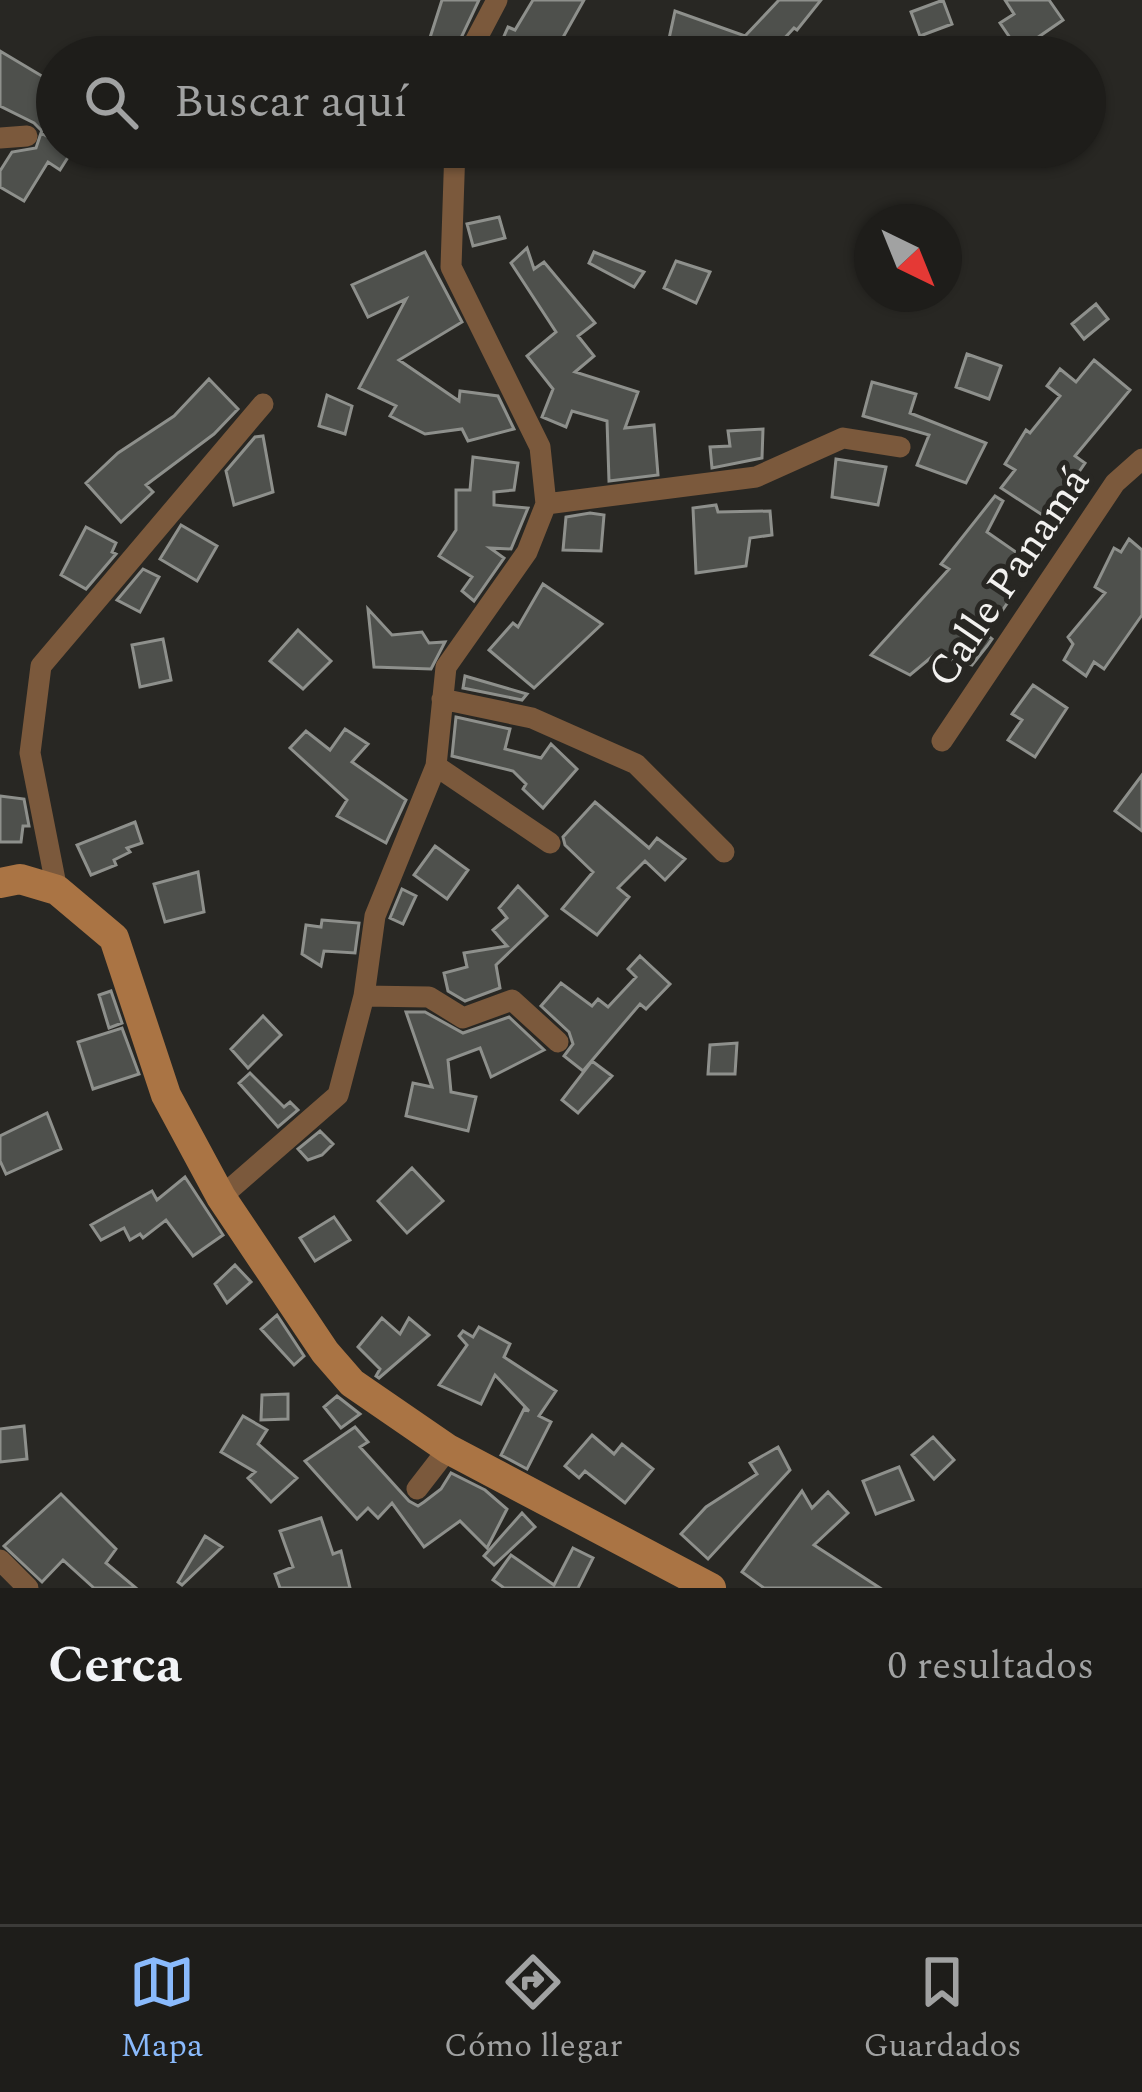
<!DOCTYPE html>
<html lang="es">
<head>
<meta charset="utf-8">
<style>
  body { margin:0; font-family:Spectral,serif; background:#262623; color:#f1f3f6 }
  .compass { position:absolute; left:854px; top:204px; width:108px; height:108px; border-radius:50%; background:#1e1d1a; box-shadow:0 3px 9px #0004; rotate:137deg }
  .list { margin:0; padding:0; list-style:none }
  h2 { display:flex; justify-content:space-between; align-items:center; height:156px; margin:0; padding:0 48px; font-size:51px }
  h2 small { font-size:39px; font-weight:400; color:#a1a2a2 }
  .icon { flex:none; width:66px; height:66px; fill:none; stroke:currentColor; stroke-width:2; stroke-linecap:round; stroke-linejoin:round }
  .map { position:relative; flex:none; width:1142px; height:1588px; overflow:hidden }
  .search { position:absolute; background:#1e1d1a; box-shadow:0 3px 9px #0004; left:36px; right:36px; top:36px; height:132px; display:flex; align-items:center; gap:30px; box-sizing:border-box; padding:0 42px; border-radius:66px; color:#a1a2a2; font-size:45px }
  .sheet { height:336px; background:#1e1d1a }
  nav { display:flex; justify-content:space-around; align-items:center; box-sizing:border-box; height:168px; border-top:3px solid #3c3b39; background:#1e1d1a; font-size:33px; color:#a1a2a2 }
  nav a { display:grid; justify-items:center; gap:6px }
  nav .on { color:#8abafc }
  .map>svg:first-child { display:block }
  .building { fill:#4e504c; stroke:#8e908c; stroke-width:3 }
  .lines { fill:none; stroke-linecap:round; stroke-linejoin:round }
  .street { stroke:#7b593c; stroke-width:21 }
  .secondary { stroke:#aa7444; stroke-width:30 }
  .labels { text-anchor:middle; stroke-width:10; stroke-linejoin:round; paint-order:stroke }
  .street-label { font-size:42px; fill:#f2f1ef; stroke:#282723 }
</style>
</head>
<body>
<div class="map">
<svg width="1142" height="1588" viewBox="0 0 1142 1588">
  <rect width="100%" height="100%" fill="#282723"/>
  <path class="building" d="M442,0H479L452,57H433L435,51L427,47Z
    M533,0H584L552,57H495L508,27L515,30Z
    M779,0H821L797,30L794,28L767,57H697L667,48L675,11L745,36Z
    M943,0L952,24L920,36L911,12Z
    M1005,0H1049L1063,20L1037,38L1050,57H1023L1000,23L1014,14Z
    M0,51L57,85V104L42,131L34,123L0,106Z
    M41,133L57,142V147L72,151L60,170L48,162L24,201L0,187V171L12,152L36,148Z
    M499,217L505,238L473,246L467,224Z
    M527,248L534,269L544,262L595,323L578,336L594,356L575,372L638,392L625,428L654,425L658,475L609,481L607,421L572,411L566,427L542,417L553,389L527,356L556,332L511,263Z
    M425,252L462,322L399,360L459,401L460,391L498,396L514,429L468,441L462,429L425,434L390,416L396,406L359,388L406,299L368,317L352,285Z
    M594,252L644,272L634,287L589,263Z
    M676,261L710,272L696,303L664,288Z
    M1096,304L1108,319L1084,339L1072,324Z
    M967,354L1001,366L989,399L956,387Z
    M1094,360L1130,390L1075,456L1085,463L1047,518L1001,488L1015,470L1005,464L1026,430L1030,433L1060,396L1047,386L1060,369L1076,382Z
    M209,379L238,409L214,434L146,485L153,492L121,522L86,483L118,453L174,416Z
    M872,382L916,394L910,413L986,443L966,483L917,465L929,435L863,416Z
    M327,395L352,406L345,434L319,426Z
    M763,429L762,458L712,468L710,447L730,446L728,431Z
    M263,436L273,492L234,505L226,471L255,437Z
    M473,457L518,463L514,490L494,492V505L528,508L511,549L490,548L504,558L474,601L462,591L472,577L439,556L456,530V490H470Z
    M836,459L886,467L878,505L832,497Z
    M995,496L1003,501L987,532L1023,557L1000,587L1013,595L986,634L992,639L987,646L972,665L934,655L910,675L871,655L949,569L941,564Z
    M716,505L718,512L770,511L772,535L750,538L746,566L696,573L693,508Z
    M590,513L604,515L601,551L563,550L566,517Z
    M181,525L217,546L197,581L160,559Z
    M86,527L116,543L112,552L116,554L86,589L61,575Z
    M1129,539L1142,550V615L1104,669L1094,662L1086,676L1064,660L1073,644L1068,637L1105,593L1095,587L1114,548L1121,552Z
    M143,569L159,577L140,612L117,600Z
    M543,584L602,624L534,688L489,650L513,623L518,627Z
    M368,609L392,635L422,632L429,643L445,642L431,669L374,667Z
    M298,630L331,661L303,689L270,661Z
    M163,639L171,680L140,687L132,645Z
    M465,676L527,694L522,700L463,688Z
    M1033,685L1067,708L1035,757L1008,740L1022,720L1012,714Z
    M456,717L510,729L505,749L541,758L551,744L577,769L543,808L523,789L526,784L513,771L452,756Z
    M345,729L368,744L352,762L406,800L386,843L337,816L347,800L290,748L306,731L330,750Z
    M1142,775V831L1115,811Z
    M0,796L24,799L29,826H23L21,842H0Z
    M595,802L649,848L657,838L685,859L665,880L645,861L618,888L629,897L597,935L562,909L593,872L565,845L563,837Z
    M135,822L142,843L127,848L130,852L114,860L116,865L91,875L77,845Z
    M435,846L468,870L447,899L414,875Z
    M198,872L204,912L165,922L154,884Z
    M518,886L547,916L496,965L500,988L465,1001L448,991L444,973L467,967L464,953L507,946L493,930L507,918L499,908Z
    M402,889L416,896L403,924L390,918Z
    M322,920L359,923L355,953L324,951L321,966L302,954L306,925L321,927Z
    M640,956L670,984L646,1009L640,1004L583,1071L564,1056L573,1044L569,1032L541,1006L561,983L592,1006L598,999L608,1007L636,977L628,969Z
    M111,991L122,1023L109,1028L99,995Z
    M406,1012H425L463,1033L509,1017L544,1050L491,1077L480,1048L448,1060L451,1092L476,1097L468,1131L406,1116L413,1083L432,1087Z
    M263,1016L281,1035L248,1068L231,1049Z
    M122,1028L139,1074L93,1089L78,1042Z
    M737,1043L735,1074H708L710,1045Z
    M592,1061L612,1076L578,1113L562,1100Z
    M250,1073L284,1107L290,1102L298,1110L278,1127L239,1083Z
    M47,1113L61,1149L6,1174L0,1161V1136Z
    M320,1131L333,1144L322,1155L308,1160L298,1149Z
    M412,1168L443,1201L407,1233L378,1201Z
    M185,1177L223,1235L193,1256L166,1220L143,1238L140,1234L130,1240L124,1228L101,1240L91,1225L152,1191L157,1200Z
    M334,1217L350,1240L315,1261L300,1238Z
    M235,1265L251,1282L227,1303L215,1284Z
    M277,1315L304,1356L294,1365L261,1329Z
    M382,1318L400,1334L409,1318L429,1335L379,1378L376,1376L380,1369L358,1347Z
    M479,1327L510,1344L504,1357L556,1391L539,1416L551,1422L527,1469L501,1455L524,1409L529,1411L495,1375L481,1404L439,1385L467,1345L459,1336L463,1331L473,1337Z
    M288,1394V1419L261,1420L262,1395Z
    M337,1396L360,1414L341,1428L324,1407Z
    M243,1416L267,1430L258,1444L297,1478L271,1502L248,1478L255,1472L221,1452Z
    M24,1426L27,1459L0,1462V1429Z
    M355,1427L368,1442L360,1447L409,1501L418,1506L424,1502L441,1489L451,1473L485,1490L507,1509L487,1548L460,1521L424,1547L392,1503L378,1518L368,1508L357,1519L305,1461Z
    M592,1435L614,1454L622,1444L653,1469L625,1503L585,1471L579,1478L565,1466Z
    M933,1437L954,1460L934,1479L912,1455Z
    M778,1447L790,1470L708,1559L681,1534L706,1507L757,1474L750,1463Z
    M899,1467L913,1500L876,1514L863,1481Z
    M802,1491L812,1508L828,1492L848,1513L814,1545L880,1588H764L742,1572Z
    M61,1494L116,1549L106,1563L136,1588H94L63,1560L42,1582L4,1546Z
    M522,1513L535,1527L494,1565L484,1556Z
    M321,1518L333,1554L341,1551L350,1588H280L275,1574L293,1567L280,1531Z
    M205,1536L222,1547L182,1585L178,1582Z
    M573,1548L593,1558L578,1588H504L493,1580L511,1555L554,1585Z"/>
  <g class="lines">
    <path class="street" d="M467,57L497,0
      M0,138L27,136
      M496,147L571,153L582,147
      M546,504L756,477L843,438L900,447
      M442,699L532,718L636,764L724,852
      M942,741L1115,483L1142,459
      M436,766L550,843
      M57,890L30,753L41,666L263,404
      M364,996L429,997L463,1018L512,1000L558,1042
      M221,1197L338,1095L364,996L375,916L436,766L446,667L527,552L546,504L540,447L451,267L455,147
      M417,1489L448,1449
      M0,1560L28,1588"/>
    <path class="secondary" d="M0,883L20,879L57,890L114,938L166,1095L221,1197L325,1352L352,1383L448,1449L711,1588"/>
  </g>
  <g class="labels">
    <g class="street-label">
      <text transform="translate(1007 576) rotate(-56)" y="15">Calle Panamá</text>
    </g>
  </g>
</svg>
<svg class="compass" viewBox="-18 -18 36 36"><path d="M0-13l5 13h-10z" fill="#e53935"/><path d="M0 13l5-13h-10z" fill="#a1a2a2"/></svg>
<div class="search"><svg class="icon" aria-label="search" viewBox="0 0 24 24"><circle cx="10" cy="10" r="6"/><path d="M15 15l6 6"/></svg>Buscar aquí</div>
</div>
<section class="sheet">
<h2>Cerca<small>0 resultados</small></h2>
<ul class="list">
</ul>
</section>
<nav>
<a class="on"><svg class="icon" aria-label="map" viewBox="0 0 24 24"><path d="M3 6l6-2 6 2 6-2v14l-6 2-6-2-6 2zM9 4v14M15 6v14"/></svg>Mapa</a>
<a><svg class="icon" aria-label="directions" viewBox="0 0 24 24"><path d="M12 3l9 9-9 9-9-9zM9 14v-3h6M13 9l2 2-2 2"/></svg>Cómo llegar</a>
<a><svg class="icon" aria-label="saved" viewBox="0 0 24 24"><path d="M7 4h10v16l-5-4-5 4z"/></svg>Guardados</a>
</nav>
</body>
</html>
